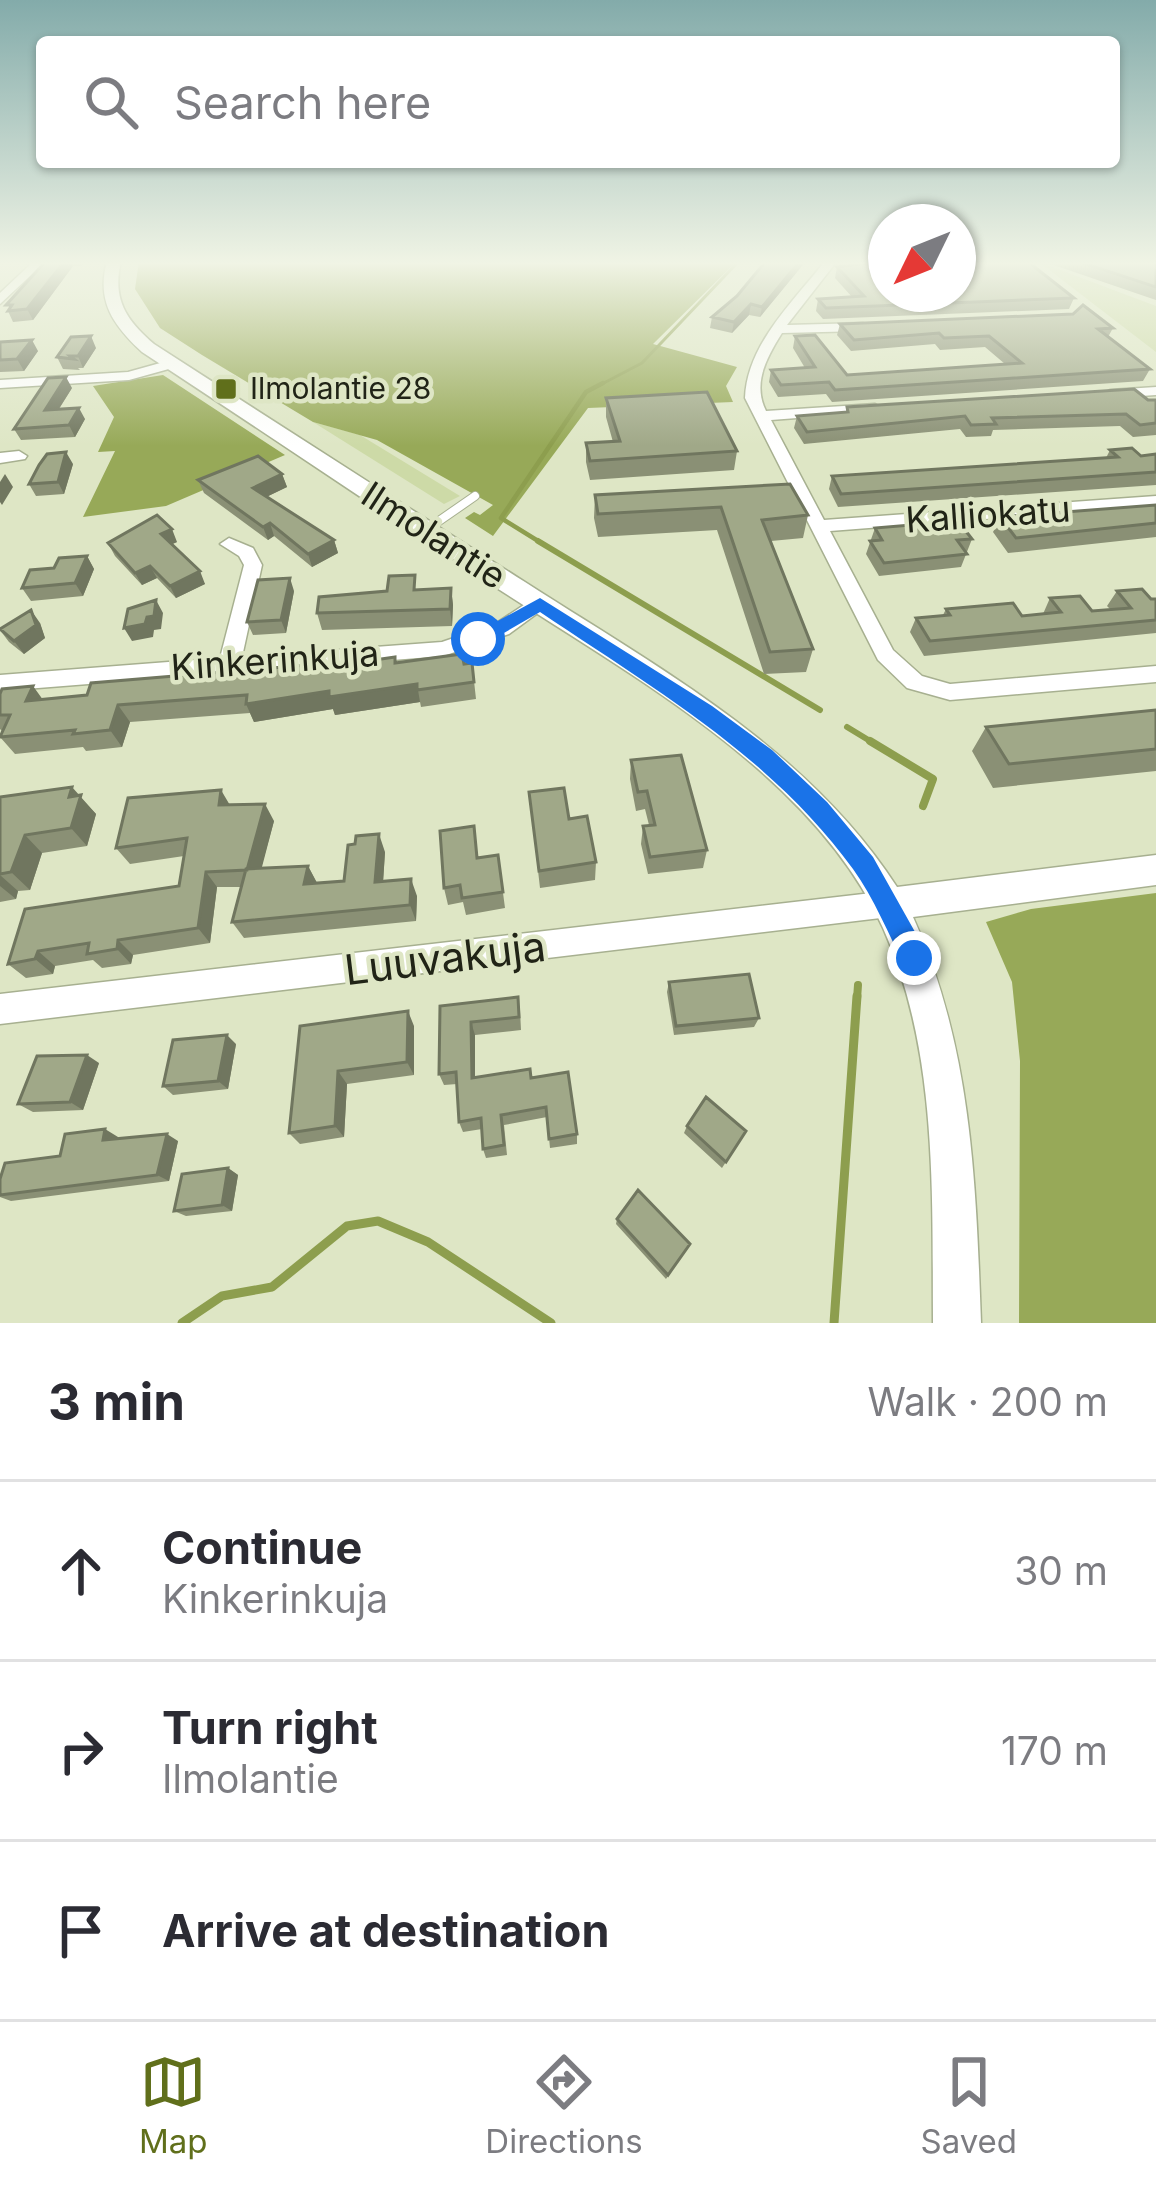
<!DOCTYPE html>
<html lang="en">
<head>
<meta charset="utf-8">
<style>
  body { margin:0; font-family:Inter,sans-serif; background:#f7f7f7; color:#2b2b33 }
  .compass { position:absolute; left:868px; top:204px; width:108px; height:108px; border-radius:50%; background:#fff; box-shadow:0 3px 9px #0004; rotate:227deg }
  .stop { position:absolute; width:36px; height:36px; margin:-27px; border:9px solid #1a73e8; border-radius:50%; background:#fff }
  .stop.end { background:#1a73e8; border-color:#fff; box-shadow:0 3px 12px #0008 }
  .list { margin:0; padding:0; list-style:none }
  h2 { display:flex; justify-content:space-between; align-items:center; height:156px; margin:0; padding:0 48px; font-size:51px }
  h2 small { font-size:39px; font-weight:400; color:#7c7c81 }
  .list li { display:grid; grid-template-columns:78px 1fr auto; gap:36px; align-items:center; box-sizing:border-box; height:180px; padding:0 48px; border-top:3px solid #e1e1e2 }
  .list b { display:block; font-size:45px; white-space:nowrap }
  .list p { margin:0; font-size:39px; white-space:nowrap; color:#7c7c81 }
  .list em { font-size:39px; font-style:normal; color:#7c7c81 }
  .icon { flex:none; width:66px; height:66px; fill:none; stroke:currentColor; stroke-width:2; stroke-linecap:round; stroke-linejoin:round }
  .map { position:relative; flex:none; width:1156px; height:1323px; overflow:hidden }
  .search { position:absolute; background:#fff; box-shadow:0 3px 9px #0004; left:36px; right:36px; top:36px; height:132px; display:flex; align-items:center; gap:30px; box-sizing:border-box; padding:0 42px; border-radius:12px; color:#7c7c81; font-size:45px }
  .sheet { height:696px; background:#fff }
  nav { display:flex; justify-content:space-around; align-items:center; box-sizing:border-box; height:168px; border-top:3px solid #e1e1e2; background:#fff; font-size:33px; color:#7c7c81 }
  nav a { display:grid; justify-items:center; gap:6px }
  nav .on { color:#606f1b }
  .map>svg:first-child { display:block }
  .green { fill:#cddaa7 }
  .forest { fill:#97a958 }
  .lines { fill:none; stroke-linecap:round; stroke-linejoin:round }
  .stream-far4 { stroke:#8d9e4e; stroke-width:3 }
  .stream-far3 { stroke:#8d9e4e; stroke-width:4.5 }
  .stream-far2 { stroke:#8d9e4e; stroke-width:6 }
  .stream-far1 { stroke:#8d9e4e; stroke-width:8 }
  .stream { stroke:#8d9e4e; stroke-width:9 }
  .service-casing { stroke:#a7b090; stroke-width:10 }
  .minor-casing { stroke:#a7b090; stroke-width:3 }
  .tertiary-casing { stroke:#a7b090; stroke-width:3 }
  .service { stroke:#fff; stroke-width:8 }
  .minor { fill:#fff; fill-rule:evenodd }
  .tertiary { fill:#fff; fill-rule:evenodd }
  .wall { fill:#8a9075 }
  .shaded-wall { fill:#70765f }
  .building { fill:#a0a888; stroke:#70765f; stroke-width:3 }
  .route { fill:#1a73e8 }
  .poi-dot { fill:#606f1b; stroke:#dee6c5; stroke-width:4.5 }
  .labels { text-anchor:middle; stroke-width:9; stroke-linejoin:round; paint-order:stroke }
  .far-poi-label { font-size:30px; fill:#212417; stroke:#dee6c5; text-anchor:start }
  .street-label { font-size:36px; fill:#212417; stroke:#dee6c5 }
  .near-street-label { font-size:42px; fill:#212417; stroke:#dee6c5 }
</style>
</head>
<body>
<div class="map">
<svg width="1156" height="1323" viewBox="0 0 1156 1323">
  <rect width="100%" height="100%" fill="#dee6c5"/>
  <path class="green" d="M1039,262L1156,306V352Z
    M313,422L360,435L460,496L444,504Z"/>
  <path class="forest" d="M139,261H737L653,344L737,367L726,386L733,402L588,408L493,536L465,518L474,512L480,515L493,505L377,440L313,422L202,355L160,328L135,289Z
    M163,375L285,455L166,506L83,517L115,451L98,452L114,417L93,386Z
    M1156,893V1323H1019L1020,1061L1012,982L986,922L1031,909Z"/>
  <g class="lines">
    <path class="stream-far4" d="M598,386L642,363L739,261"/>
    <path class="stream-far3" d="M543,544L501,518L586,392L603,383"/>
    <path class="stream-far2" d="M538,541L820,710
      M847,727L875,744"/>
    <path class="stream-far1" d="M870,741L933,779L923,806
      M857,999L858,985"/>
    <path class="stream" d="M182,1323L222,1296L272,1287L347,1226L378,1221L428,1242L551,1323
      M834,1323L857,996"/>
    <g class="service-casing">
      <path id="service" d="M426,530L475,496"/>
    </g>
    <g class="minor-casing">
      <path id="minor" d="M34,261H46L0,304V293Z
        M825,261H837L787,325L863,323L869,327L863,331L782,333C767,357 752,383 766,411L875,404L882,408L875,412L771,420L824,520L1156,496V506L830,531L893,650L922,676L950,684L1156,666V682L950,700L907,688L878,660L745,398C747,344 794,301 825,261Z
        M171,360L178,364L176,367L129,380L0,388V380L128,372Z
        M1156,387V395L1110,398L1103,394L1110,390Z
        M19,451L27,456L25,459L0,463V453Z
        M229,538L253,548L262,565L242,657L442,642L495,624L533,599L540,597L550,604L509,634L443,656L0,691V675L220,658L244,565L239,556L220,544Z
        M889,891L899,895L902,904L899,913L889,917L0,1024V994Z"/>
    </g>
    <g class="tertiary-casing">
      <path id="tertiary" d="M107,261H121C112,299 126,320 154,344C278,424 401,503 525,582C660,669 807,748 897,887L1156,855V885L913,917C972,1047 976,1183 981,1323H933C932,1191 938,1051 883,928C812,770 622,671 483,579C370,503 256,427 142,352C113,325 96,301 107,261Z"/>
    </g>
    <use href="#service" class="service"/>
    <use href="#minor" class="minor"/>
    <use href="#tertiary" class="tertiary"/>
  </g>
  <path class="wall" d="M46,261H84L81,266H73L33,320L13,322L8,311Z
    M766,261H806L760,317L749,315L732,333L710,328L712,317L737,296Z
    M1042,261H1156V300L1150,298Z
    M837,267L1074,298L1069,309L823,319L816,311L818,299L852,297L835,278Z
    M840,324L1113,328L1108,337L1150,369L1143,381L832,402L826,394L778,397L769,382L771,370L805,368L793,348L795,336L847,375L1005,364L985,347L940,350L935,344L851,351L837,335Z
    M0,342L38,351L24,371L0,372Z
    M96,348L83,368H78L80,370L63,369L57,357Z
    M72,388L59,409L85,419L75,437L21,440L14,429Z
    M606,398L737,451L734,470L590,480L586,462V443L613,442L606,417Z
    M1156,400V435L1133,437L1120,426L993,430L991,436L966,437L960,429L804,444L794,428L797,416L846,412L847,407Z
    M1110,450L1141,456L1156,454V485L838,507L829,489L832,476L1106,458Z
    M73,464L64,494L36,496L29,484Z
    M282,474L287,487L266,497L334,540L338,553L312,567L274,536L268,540L204,493L198,480Z
    M595,495L808,515L803,538L771,541L813,649L806,672L764,674L717,530L598,537L594,518Z
    M1156,505V537L1008,553L993,532L1000,517Z
    M875,528L972,539L961,567L879,576L866,554Z
    M177,542L172,544L205,584L176,598L157,578L142,585L115,556L108,543Z
    M87,556L94,569L83,596L31,601L22,588L54,568Z
    M451,588L453,605L452,626L322,630L317,613L418,590Z
    M294,591L286,633L253,635L247,622Z
    M1117,591L1156,599V633L924,656L910,632L916,618L943,615L946,609L1022,616L1043,614L1050,598L1092,611L1111,610L1107,606Z
    M40,623L45,638L24,654L9,642L0,630Z
    M396,663H472L476,699L421,707L420,702L335,715L333,709L254,722L250,713L130,722L122,747L86,751L83,747L15,754L0,737L3,732L0,729V694L43,700L320,668Z
    M1156,710V771L993,788L972,751L986,727Z
    M631,760L707,850L703,868L648,874L641,844L643,826L649,825L645,809L636,811L630,779Z
    M529,792L569,819L596,862L595,880L540,888Z
    M79,796L96,814L87,846L42,853L30,890L18,891L16,899L0,902V797Z
    M230,805L274,821L261,868L308,866L317,883L344,881L385,852L383,881L417,896L416,921L244,938L232,922L241,887H217L210,943L133,955L131,964L102,968L93,960L55,966L53,974L26,978L8,964L179,886L184,856L130,864L116,848Z
    M498,855L505,908L466,915L463,902L448,905L444,888L479,858Z
    M669,982L759,1018L754,1027L674,1035L667,992Z
    M440,1006L520,1010L521,1030L475,1035V1078H531L577,1134V1144L550,1148L547,1117L504,1125L507,1155L486,1158L483,1149L482,1129L463,1132L459,1122L457,1084L444,1085L439,1074Z
    M300,1026H414V1075L347,1084L344,1137L300,1144L289,1133Z
    M236,1044L228,1089L173,1095L163,1086Z
    M99,1063L83,1110L33,1112L18,1104Z
    M687,1126L746,1131L722,1168L684,1133Z
    M118,1137V1139L178,1141L169,1181L11,1201L0,1197V1179L60,1156Z
    M228,1168L238,1175L232,1211L186,1216L174,1211Z
    M617,1219L690,1244L666,1279L616,1224Z"/>
  <path class="shaded-wall" d="M65,261H70L73,266L33,320L27,309Z
    M800,261H806L760,317L762,307Z
    M751,304L749,315L732,333L734,322Z
    M91,336L96,348L83,368L78,356Z
    M32,340L38,351L24,371L17,359Z
    M66,377L72,388L51,421L45,410Z
    M79,408L85,419L75,437L69,425Z
    M66,452L73,464L64,494L58,482Z
    M5,474L13,487L2,505L0,502V482Z
    M282,474L287,487L258,501L253,488Z
    M270,523L274,536L268,540L263,527Z
    M172,529L177,542L168,546L161,534Z
    M334,540L338,553L312,567L308,554Z
    M87,556L94,569L83,596L75,583Z
    M150,566L157,578L142,585L135,573Z
    M200,571L205,584L176,598L170,586Z
    M290,578L294,591L286,633L281,620Z
    M451,588L453,605L452,626L450,609Z
    M156,600L163,613L161,629L154,630L153,637L132,641L124,628L147,617Z
    M31,610L40,623L45,638L24,654L14,641Z
    M417,684L420,702L335,715L333,709L254,722L246,704L329,691Z
    M33,686L46,704L26,701Z
    M118,705L130,722L122,747L110,730Z
    M72,787L96,814L87,846L71,828L69,797Z
    M221,790L231,807L219,805Z
    M265,804L274,821L257,886L247,870Z
    M379,834L385,852L382,899L375,882Z
    M25,835L42,853L30,890L11,872Z
    M308,866L317,883L304,884Z
    M206,872L217,887L210,943L198,928Z
    M0,875L18,891L16,899L0,886Z
    M411,879L417,896L416,921L410,905Z
    M118,940L133,955L131,964L117,949Z
    M38,951L55,966L53,974L35,959Z
    M408,1011L414,1026V1075L407,1062Z
    M471,1022L475,1035V1089L472,1078Z
    M227,1035L236,1044L228,1089L218,1081Z
    M87,1055L99,1063L83,1110L70,1102Z
    M338,1071L347,1084L344,1137L335,1126Z
    M105,1129L118,1137L116,1147L103,1140Z
    M167,1134L178,1141L169,1181L157,1175Z
    M228,1168L238,1175L232,1211L222,1205Z"/>
  <path class="building" d="M46,261H65L27,309L8,311L12,305H6Z
    M766,261H800L762,307L751,304L734,322L712,317L737,296Z
    M886,261V294H958V261H1027L1074,298L826,308L818,299L864,296L837,267Z
    M1077,261H1156V287Z
    M1083,305L1113,328L1098,329L1150,369L835,390L829,382L781,385L771,370L815,367L795,336L815,335L847,375L1022,363L989,336L944,338L939,333L854,340L840,324L1073,314Z
    M91,336L78,356H70L74,359L57,357L71,337Z
    M32,340L17,359L0,360V342Z
    M66,377L45,410L79,408L69,425L14,429L48,378Z
    M1134,389L1148,400H1156V423L1140,425L1126,414L992,418L996,424L971,425L965,416L807,432L797,416L848,412L847,407Z
    M707,392L737,451L590,461L586,443L620,441L606,398Z
    M1132,448L1141,456L1156,454V472L841,494L832,476L1118,457L1110,450Z
    M66,452L58,482L29,484L39,465L47,454Z
    M258,456L282,474L253,488L334,540L308,554L270,523L263,527L198,480Z
    M790,484L808,515L762,520L813,649L770,652L721,507L598,514L595,495Z
    M1156,505V523L1016,538L1000,517Z
    M157,515L172,529L161,534L200,571L170,586L150,566L135,573L108,543Z
    M958,521L972,539L957,540L967,554L884,563L870,541L882,540L875,528Z
    M87,556L75,583L22,588L30,570L54,568L59,558Z
    M415,575L414,590L451,588L450,609L317,613L319,597L387,591L389,576Z
    M290,578L281,620L247,622L258,580Z
    M1142,589L1151,599H1156V620L930,641L916,618L950,615L946,609L1013,603L1022,616L1061,612L1050,598L1080,596L1092,611L1131,608L1117,591Z
    M156,600L154,616L147,617L145,624L124,628L128,609Z
    M31,610L36,625L14,641L0,629Z
    M462,654L464,664L472,663L474,682L417,690V684L329,697V691L246,704L247,695L118,705L110,730L73,734L75,730L0,737L10,715H0V694L2,689L33,686L26,701L87,695L91,683L319,664V668L395,657V663Z
    M1156,710V749L1009,764L986,727Z
    M681,755L707,850L650,857L643,826L655,825L647,791L638,792L631,760Z
    M72,787L69,797L81,795L71,828L25,835L11,872L0,874V797Z
    M564,788L569,819L587,816L596,862L539,871L529,792Z
    M221,790L219,805L265,804L247,870L206,872L198,928L118,940L117,949L87,954L89,943L38,951L35,959L8,964L25,909L179,886L187,838L116,848L128,798Z
    M474,826L477,858L498,855L503,892L462,898L460,885L444,888L440,831Z
    M379,834L375,882L411,879L410,905L232,922L246,869L308,866L304,884L344,881L348,845L355,844L356,836Z
    M749,974L759,1018L676,1026L669,982Z
    M518,997L519,1017L471,1022L472,1078L530,1069L531,1078L568,1072L577,1134L549,1139L546,1107L501,1115L504,1145L483,1149L481,1118L459,1122L456,1072L439,1074L440,1006Z
    M408,1011L407,1062L338,1071L335,1126L289,1133L300,1026Z
    M227,1035L218,1081L163,1086L173,1040Z
    M87,1055L70,1102L18,1104L37,1056Z
    M706,1097L746,1131L726,1162L687,1126Z
    M105,1129L103,1140L167,1134L157,1175L0,1195V1179L5,1163L60,1156L65,1134Z
    M228,1168L222,1205L174,1211L182,1174Z
    M638,1190L690,1244L668,1275L617,1219Z"/>
  <linearGradient id="sky" x2="0" y2="1"><stop stop-color="#83abaa"/><stop offset="0.59" stop-color="#f0f4e5"/><stop offset="1" stop-color="#f0f4e5" stop-opacity="0"/></linearGradient>
  <rect width="1156" height="446" fill="url(#sky)"/>
  <path class="route" d="M540,598L712,706L772,750L827,802L873,857L924,948L928,958L924,967L914,971L905,967C889,935 874,898 853,869C772,757 653,688 540,612L485,644H472V635Z"/>
  <rect class="poi-dot" x="214" y="377" width="24" height="24" rx="6"/>
  <g class="labels">
    <g class="far-poi-label">
      <text x="250" y="399">Ilmolantie 28</text>
    </g>
    <g class="street-label">
      <text transform="translate(988 514) rotate(-4)" y="13">Kalliokatu</text>
      <text transform="translate(434 535) rotate(33)" y="13">Ilmolantie</text>
      <text transform="translate(275 660) rotate(-4)" y="13">Kinkerinkuja</text>
    </g>
    <g class="near-street-label">
      <text transform="translate(445 958) rotate(-7)" y="15">Luuvakuja</text>
    </g>
  </g>
</svg>
<svg class="compass" viewBox="-18 -18 36 36"><path d="M0-13l5 13h-10z" fill="#e53935"/><path d="M0 13l5-13h-10z" fill="#7c7c81"/></svg>
<div class="stop" style="left:478px;top:639px"></div>
<div class="stop end" style="left:914px;top:958px"></div>
<div class="search"><svg class="icon" aria-label="search" viewBox="0 0 24 24"><circle cx="10" cy="10" r="6"/><path d="M15 15l6 6"/></svg>Search here</div>
</div>
<section class="sheet">
<h2>3 min<small>Walk · 200 m</small></h2>
<ul class="list">
<li><svg class="icon" aria-label="ahead" viewBox="0 0 24 24"><path d="M12 20V5M6 11l6-6 6 6"/></svg><div><b>Continue</b><p>Kinkerinkuja</p></div><em>30 m</em></li>
<li><svg class="icon" aria-label="right" viewBox="0 0 24 24"><path d="M7 20v-9h11M14 6l5 5-5 5"/></svg><div><b>Turn right</b><p>Ilmolantie</p></div><em>170 m</em></li>
<li><svg class="icon" aria-label="arrive" viewBox="0 0 24 24"><path d="M6 21V4h12l-3 4 3 4H6"/></svg><div><b>Arrive at destination</b></div></li>
</ul>
</section>
<nav>
<a class="on"><svg class="icon" aria-label="map" viewBox="0 0 24 24"><path d="M3 6l6-2 6 2 6-2v14l-6 2-6-2-6 2zM9 4v14M15 6v14"/></svg>Map</a>
<a><svg class="icon" aria-label="directions" viewBox="0 0 24 24"><path d="M12 3l9 9-9 9-9-9zM9 14v-3h6M13 9l2 2-2 2"/></svg>Directions</a>
<a><svg class="icon" aria-label="saved" viewBox="0 0 24 24"><path d="M7 4h10v16l-5-4-5 4z"/></svg>Saved</a>
</nav>
</body>
</html>
